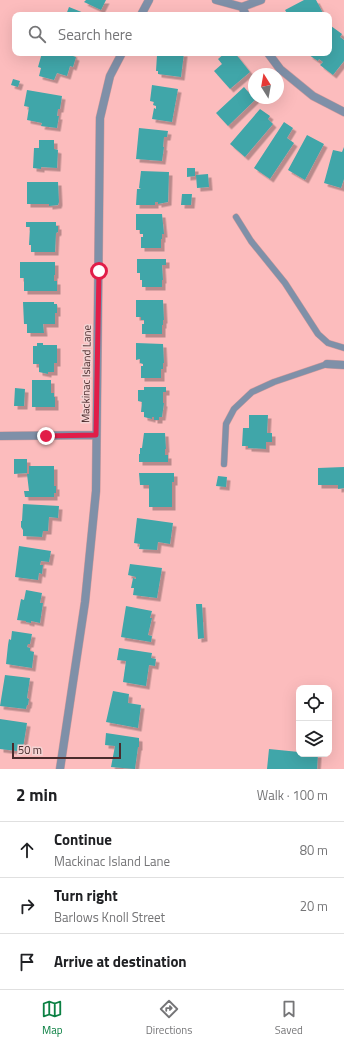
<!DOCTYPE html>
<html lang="en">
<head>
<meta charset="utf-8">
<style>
  body { margin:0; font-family:"Titillium Web",sans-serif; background:#f2f2f2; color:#202124 }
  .controls { position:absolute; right:12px; bottom:12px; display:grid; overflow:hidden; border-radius:8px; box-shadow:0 4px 16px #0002 }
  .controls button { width:36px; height:36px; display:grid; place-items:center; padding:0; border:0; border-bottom:1px solid #e0e0e0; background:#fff; color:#202124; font:20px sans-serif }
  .compass { position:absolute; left:248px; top:68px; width:36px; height:36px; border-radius:50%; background:#fff; box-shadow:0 4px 16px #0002; rotate:349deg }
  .scale { position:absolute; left:12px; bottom:10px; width:109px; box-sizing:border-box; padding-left:4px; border:2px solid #4a2b2c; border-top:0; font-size:11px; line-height:14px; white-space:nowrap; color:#4a2b2c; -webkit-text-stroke:3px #f4d3d3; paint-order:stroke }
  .stop { position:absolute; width:12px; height:12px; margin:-9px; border:3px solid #e11d48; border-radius:50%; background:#fff }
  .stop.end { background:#e11d48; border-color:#fff; box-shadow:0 1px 4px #0008 }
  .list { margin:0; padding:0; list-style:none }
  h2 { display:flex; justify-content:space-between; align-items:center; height:52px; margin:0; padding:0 16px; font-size:17px }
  h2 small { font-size:13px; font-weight:400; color:#757577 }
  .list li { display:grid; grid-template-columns:26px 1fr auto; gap:12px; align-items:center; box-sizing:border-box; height:56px; padding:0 16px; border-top:1px solid #e0e0e0 }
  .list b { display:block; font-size:15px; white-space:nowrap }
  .list p { margin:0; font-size:13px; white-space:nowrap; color:#757577 }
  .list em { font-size:13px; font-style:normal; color:#757577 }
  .icon { flex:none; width:22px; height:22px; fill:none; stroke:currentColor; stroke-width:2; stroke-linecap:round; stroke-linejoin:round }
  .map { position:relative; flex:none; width:344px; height:769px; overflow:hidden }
  .search { position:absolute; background:#fff; box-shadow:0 4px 16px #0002; left:12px; right:12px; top:12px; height:44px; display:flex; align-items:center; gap:10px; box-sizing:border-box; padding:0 14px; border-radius:8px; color:#757577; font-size:15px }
  .sheet { height:220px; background:#fff }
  nav { display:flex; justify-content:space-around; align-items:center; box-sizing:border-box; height:56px; border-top:1px solid #e0e0e0; background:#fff; font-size:11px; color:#757577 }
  nav a { display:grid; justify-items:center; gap:2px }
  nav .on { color:#0b8043 }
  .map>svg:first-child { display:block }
  .building { fill:#40a6a9; filter:url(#shadow) }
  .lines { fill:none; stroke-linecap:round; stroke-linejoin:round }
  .service-casing { stroke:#d59c9d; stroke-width:7 }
  .minor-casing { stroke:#d59c9d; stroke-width:9 }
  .service { stroke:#7f90a8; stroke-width:6 }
  .minor { stroke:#7f90a8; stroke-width:8 }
  .route { stroke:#e11d48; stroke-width:5 }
  .labels { text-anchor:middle; stroke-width:3; stroke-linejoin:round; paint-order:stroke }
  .street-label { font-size:11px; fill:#4a2b2c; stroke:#f4d3d3 }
</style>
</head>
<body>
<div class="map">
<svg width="344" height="769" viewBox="0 0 344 769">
  <defs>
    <filter id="shadow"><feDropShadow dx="3.5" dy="3.5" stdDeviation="0" flood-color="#0004"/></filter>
  </defs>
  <rect width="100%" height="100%" fill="#fcbcbd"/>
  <path class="building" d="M86,0H106L101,10L84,2Z
    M304,0H316L324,15H288L285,10Z
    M69,7L89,15H66Z
    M331,26L342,34L340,37L344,40V61L333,75L320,65L323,62L319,59L318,61L309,55L311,53H329V28Z
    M42,53H70L74,54L73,56L76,57L73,67L70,66L67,76L57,73L54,80L39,76L41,68L38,67Z
    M160,53H184L181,77L158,74V71H156L157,55H160Z
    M225,53H229L232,56L235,53L250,72L230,89L214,71L222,64L218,59Z
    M13,79L20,81L18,87L11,85Z
    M152,85L178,89L172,122L152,119L154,108L156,109V106L153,105L154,102L150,101Z
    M244,87L250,94L251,92L254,95V98H257L228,126L216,113Z
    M27,90L62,96L60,109H58L57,116H59L57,128L41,126L42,123L27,120L29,107L24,106Z
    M260,109L270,116L268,119L273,124L245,157L230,144Z
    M284,122L293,128L287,138L294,143L270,179L254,168Z
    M139,128L168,131L167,137H164L163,147H164L162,161L136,159Z
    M307,135L324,144L305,180L288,170Z
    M39,140H54V149L58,150L57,168L41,167V169L33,168L34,148H39Z
    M344,147V179L341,188L324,183L333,150L342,152Z
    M187,168H195V176L187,177Z
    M141,171L169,172L168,202L158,204V202H155V205H136L137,189H141L139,188Z
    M208,174L209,187L197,188L196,175Z
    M27,182H58L59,202L58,205L49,206V204H27Z
    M182,194H192L191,205H181Z
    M136,214H162L164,234H162V239H161V248H141V237H143V234H140V230H136Z
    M26,222H56V226H58V232L56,233L55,252H31V245H29L30,227H26Z
    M137,259H166V265H162L163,280H162V287H142V280H140V273H137Z
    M20,262H55V275H54V281H57V291H24V278H20Z
    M136,300H163L164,320H163V325H162V334H142V324H144V320H141V317H136Z
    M23,302H54V304H57V313H55V324H43L44,333H27V324H24Z
    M37,343H43V345H57V363H54V372H48V374L39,372V364H33V346H37Z
    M136,343L163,344L164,363H163V369H161V378H141V366H143V364L140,363V359L136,360Z
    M32,380H51V393H54V397H55V407H32Z
    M144,387H166V392H163V403H164L162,417H159V420H154V417H152V419L144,417V412H141L142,402L138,401V390H144Z
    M15,388L25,389L24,406H14Z
    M249,415H268L267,433H272V442H266V449L248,448V446H242L243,428H249Z
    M144,433H165L166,449H165V455H168V462H139V454H140V448H142Z
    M14,459H27V473L14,474Z
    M29,466H54V486H56V493H54V497H25L24,491H29L27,474H29Z
    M344,467V488L338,489V485H318V468Z
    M139,473H174V482H172V507H149V485H140Z
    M218,476L227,477L226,487L216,486Z
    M23,504L59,506L58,518L49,517L48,531H43L42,537L23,536V530L21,527V521H22Z
    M137,518L173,523L170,544L158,542L157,550L139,549L140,544L134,543Z
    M19,546L51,551L49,562L41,561L40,565H43L42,574L39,573L38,580L15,577Z
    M130,564L162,568L157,598L133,595L134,588H131L133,578L136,579V577L128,575Z
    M26,590L42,593L40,603H43L40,623L31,621V623L26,622V621L17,620L21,599L24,600Z
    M196,604H202L204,638L198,639Z
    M126,606L152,611L150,618H152L148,635L152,636L151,642L121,637Z
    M12,631L32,634L30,644H28L27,647L30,648V651L34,652L32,668L6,664L8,645L9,639L11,640Z
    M119,648L152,653L151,658L156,659L155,666L149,665L146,686L123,682L126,661L117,660Z
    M5,675L30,678L27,698L29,699L28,705H27L26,709L0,706Z
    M113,691L129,694L128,703L141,705L138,728L106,722Z
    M0,719L27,723L23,748L18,747L17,751L0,749Z
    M106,733L139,738V747H138L135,769L111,767L115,746L105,745Z
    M269,749L299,752V754H318L317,769H267Z"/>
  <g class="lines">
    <g class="service-casing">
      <path id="service" d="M236,217L251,241L285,283L318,334L328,343L344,348
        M224,464L226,424L234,409L252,392L274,382L327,364"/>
    </g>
    <g class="minor-casing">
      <path id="minor" d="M216,0L242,7L261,0
        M242,7L246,15
        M141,15L149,0
        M268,53L280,69L313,96L344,112
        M327,364L344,365
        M0,436L96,435
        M60,769L85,602L96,491L100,118L110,76L122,53"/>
    </g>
    <use href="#service" class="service"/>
    <use href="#minor" class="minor"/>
  </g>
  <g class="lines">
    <path class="route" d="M46,436L96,435L99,271"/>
  </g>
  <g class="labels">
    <g class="street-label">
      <text transform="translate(86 374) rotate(-89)" y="4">Mackinac Island Lane</text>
    </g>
  </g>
</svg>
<div class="controls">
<button><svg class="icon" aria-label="locate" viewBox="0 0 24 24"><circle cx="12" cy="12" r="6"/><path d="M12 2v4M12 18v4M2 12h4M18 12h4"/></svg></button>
<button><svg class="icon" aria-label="layers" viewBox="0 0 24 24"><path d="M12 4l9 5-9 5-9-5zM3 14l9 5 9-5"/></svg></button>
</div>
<svg class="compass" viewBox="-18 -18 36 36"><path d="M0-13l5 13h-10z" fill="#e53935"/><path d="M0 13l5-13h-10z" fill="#757577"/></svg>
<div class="scale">50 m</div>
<div class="stop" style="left:99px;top:271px"></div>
<div class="stop end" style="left:46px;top:436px"></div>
<div class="search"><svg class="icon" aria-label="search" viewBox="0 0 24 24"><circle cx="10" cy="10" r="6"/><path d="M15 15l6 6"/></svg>Search here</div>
</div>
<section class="sheet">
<h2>2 min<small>Walk · 100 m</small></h2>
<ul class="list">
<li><svg class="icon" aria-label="ahead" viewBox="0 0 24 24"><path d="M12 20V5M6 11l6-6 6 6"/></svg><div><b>Continue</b><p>Mackinac Island Lane</p></div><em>80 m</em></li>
<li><svg class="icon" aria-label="right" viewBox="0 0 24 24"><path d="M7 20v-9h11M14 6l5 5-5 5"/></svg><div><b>Turn right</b><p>Barlows Knoll Street</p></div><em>20 m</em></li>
<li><svg class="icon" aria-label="arrive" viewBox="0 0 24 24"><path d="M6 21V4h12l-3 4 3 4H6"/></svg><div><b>Arrive at destination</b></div></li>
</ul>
</section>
<nav>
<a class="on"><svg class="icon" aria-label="map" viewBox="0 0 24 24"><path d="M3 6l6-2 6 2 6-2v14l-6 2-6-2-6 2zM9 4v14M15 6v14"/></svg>Map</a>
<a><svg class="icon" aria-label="directions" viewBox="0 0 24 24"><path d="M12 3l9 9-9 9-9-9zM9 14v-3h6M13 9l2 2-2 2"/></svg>Directions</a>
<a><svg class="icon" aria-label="saved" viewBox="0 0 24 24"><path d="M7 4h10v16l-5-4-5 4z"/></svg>Saved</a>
</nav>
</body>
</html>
